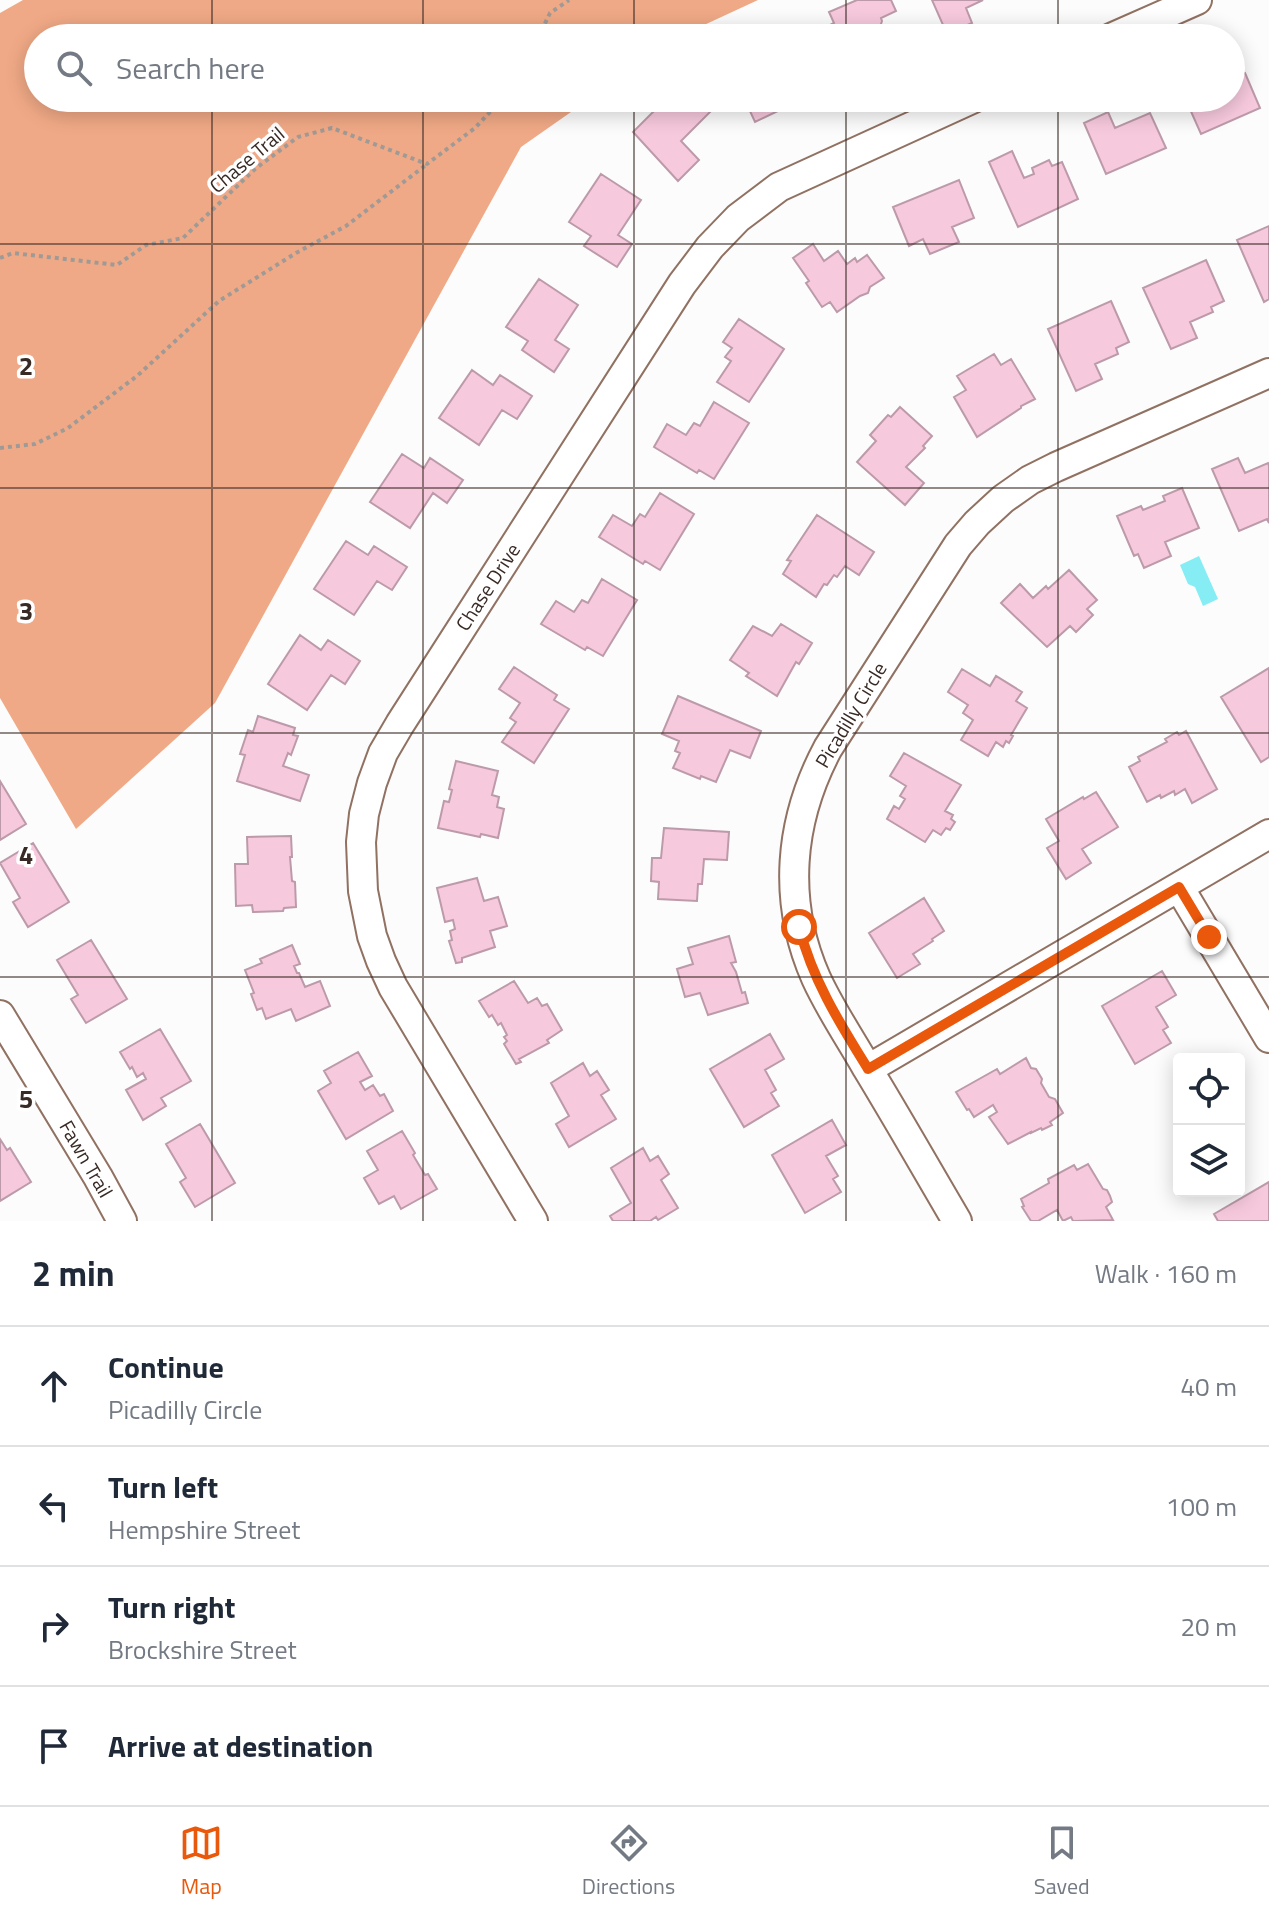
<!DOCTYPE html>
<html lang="en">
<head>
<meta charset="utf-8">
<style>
  body { margin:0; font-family:"Titillium Web",sans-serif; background:#f2f2f3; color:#1f2937 }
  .controls { position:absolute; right:24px; bottom:24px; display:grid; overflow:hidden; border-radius:8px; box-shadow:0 4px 20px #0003 }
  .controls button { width:72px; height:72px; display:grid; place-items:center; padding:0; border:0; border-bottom:2px solid #e0e1e3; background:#fff; color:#1f2937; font:40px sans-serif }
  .stop { position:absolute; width:24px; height:24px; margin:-18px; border:6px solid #ea580c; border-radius:50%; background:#fff }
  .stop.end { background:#ea580c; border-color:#fff; box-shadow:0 2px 8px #0008 }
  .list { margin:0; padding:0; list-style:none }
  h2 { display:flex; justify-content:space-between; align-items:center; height:104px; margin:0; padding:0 32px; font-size:34px }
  h2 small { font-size:26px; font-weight:400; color:#747a83 }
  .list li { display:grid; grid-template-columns:52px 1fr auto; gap:24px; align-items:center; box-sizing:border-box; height:120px; padding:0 32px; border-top:2px solid #e0e1e3 }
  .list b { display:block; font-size:30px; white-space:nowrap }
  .list p { margin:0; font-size:26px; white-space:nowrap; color:#747a83 }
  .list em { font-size:26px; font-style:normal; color:#747a83 }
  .icon { flex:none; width:44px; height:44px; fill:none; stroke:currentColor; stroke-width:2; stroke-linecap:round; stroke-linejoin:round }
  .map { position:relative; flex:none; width:1269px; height:1221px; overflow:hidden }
  .search { position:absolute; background:#fff; box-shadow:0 4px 20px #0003; left:24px; right:24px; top:24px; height:88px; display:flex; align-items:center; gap:20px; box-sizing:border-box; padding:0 28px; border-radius:44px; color:#747a83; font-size:30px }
  .sheet { height:584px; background:#fff }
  nav { display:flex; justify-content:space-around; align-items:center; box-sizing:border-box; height:112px; border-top:2px solid #e0e1e3; background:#fff; font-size:22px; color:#747a83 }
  nav a { display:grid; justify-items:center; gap:4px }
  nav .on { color:#ea580c }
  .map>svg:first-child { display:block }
  .forest { fill:#f0a986 }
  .water { fill:#86edf5 }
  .building { fill:#f7c9dd; stroke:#bd9aa9; stroke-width:2 }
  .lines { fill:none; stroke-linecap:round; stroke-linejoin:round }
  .minor-casing { stroke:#917162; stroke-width:32 }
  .path { stroke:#a09a96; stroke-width:4; stroke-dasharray:4 4; stroke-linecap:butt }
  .minor { stroke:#fff; stroke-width:28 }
  .route { stroke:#ea580c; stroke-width:10 }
  .grid { fill:none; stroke:#382a24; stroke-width:2; stroke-opacity:0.55 }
  .labels { text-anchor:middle; stroke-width:7; stroke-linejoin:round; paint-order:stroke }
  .street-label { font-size:20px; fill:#382a24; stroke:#fff }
  .grid-label { font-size:26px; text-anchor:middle; font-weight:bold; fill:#382a24; stroke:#fff; stroke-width:7; stroke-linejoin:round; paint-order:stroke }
</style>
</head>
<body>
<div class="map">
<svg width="1269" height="1221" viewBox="0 0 1269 1221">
  <rect width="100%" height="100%" fill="#fbfcfb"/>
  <path class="forest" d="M23,0H758L676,38H38V98H591L521,147L215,703L76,829L0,698V13Z"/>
  <path class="water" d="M1199,556L1218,599L1203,606L1195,587L1188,584L1180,565Z"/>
  <path class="building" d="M857,0H891L896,11L881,18L882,21L879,30L883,38H833L828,26L834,23L829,12Z
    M932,0H983L966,8L972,23L947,34Z
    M1245,73L1260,108L1201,134L1185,98H1231V79Z
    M667,98H703L713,109L681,141L699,160L678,181L633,132Z
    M744,98H775L780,110L755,122Z
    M1108,112L1115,128L1150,113L1166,148L1106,174L1084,123Z
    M1012,151L1024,178L1034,174L1032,168L1049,160L1052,166L1062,162L1078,199L1018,227L989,162Z
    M601,174L641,200L618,235L632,244L617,267L584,246L591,236L569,222Z
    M959,180L974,218L952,227L959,242L930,254L923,239L909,246L893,207Z
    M1269,226V299L1264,302L1237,240Z
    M813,244L824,261L838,251L847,264L855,258L857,262L867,255L884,278L870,287L868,293L860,296L837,312L830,302L822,307L806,283L809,281L793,258Z
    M1206,260L1224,301L1211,307L1213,312L1190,322L1197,338L1171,349L1143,288Z
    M539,279L578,305L555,340L569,349L554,372L522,350L528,341L506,327Z
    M1111,301L1129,342L1116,348L1118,354L1095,364L1102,379L1076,391L1048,329Z
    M739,319L784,349L749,402L717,382L731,361L725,357L732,348L723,342Z
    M994,354L1001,365L1011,359L1035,399L1021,406V408L977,437L954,397L966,390L957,376Z
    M472,370L493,385L500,375L532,396L517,419L502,410L479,445L439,418Z
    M714,402L749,423L714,479L699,470L697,473L654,447L667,424L686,435L694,423L700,426Z
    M900,407L932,436L923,446L925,448L906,467L924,483L905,505L857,462L876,441L870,435L888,415L891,417Z
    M402,454L424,468L430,458L463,480L447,503L433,493L410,528L370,502Z
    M1238,458L1245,473L1268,463L1269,466V523L1267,519L1239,531L1212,469Z
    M1182,488L1199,528L1165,542L1171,556L1144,568L1138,554L1134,556L1117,516L1141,506L1143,510L1165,501L1163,496Z
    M660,493L694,514L660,570L645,561L643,564L599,537L613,515L632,526L640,514L645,517Z
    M817,515L874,552L859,575L845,566L837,577L834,575L827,585L824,584L816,597L783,574L791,561L787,560Z
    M346,541L368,555L374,546L407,567L392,590L377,581L354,615L314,589Z
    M1069,570L1097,600L1087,609L1093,615L1076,632L1070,626L1047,647L1001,603L1020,584L1033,598L1046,586L1048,589Z
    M602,579L637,600L603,656L587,647L585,650L541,624L556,601L574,612L582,600L588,603Z
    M781,624L812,643L799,664L796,662L777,696L746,676L749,673L730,660L753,626L772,636Z
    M300,635L321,650L328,640L360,661L345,684L331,675L307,710L268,684Z
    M514,667L557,695L554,700L569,709L534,763L502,742L516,722L510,718L520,703L499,689Z
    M1269,668V757L1261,762L1221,697Z
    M962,669L990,686L996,676L1022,692L1016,701L1027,708L1011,735L1013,736L1009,743L1006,741L1003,747L996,742L988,756L961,740L973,720L963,713L968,705L948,692Z
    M678,696L761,731L750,758L730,750L716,782L701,776L700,779L673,768L680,753L675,751L679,741L662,734Z
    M258,716L295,728L293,735L298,736L291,755L288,753L283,766L309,775L300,801L237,781L245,755L240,754L248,730L253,732Z
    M1186,731L1217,789L1192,803L1185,789L1175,795L1174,791L1161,798L1160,795L1147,802L1129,767L1140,761L1138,757L1167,742L1165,739L1177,732L1179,735Z
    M904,753L961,785L945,811L953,815L951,819L955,822L950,830L946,828L941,835L933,830L925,842L887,819L894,806L899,809L905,799L900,796L906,786L890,776Z
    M456,761L498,771L492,795L499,797L497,807L504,809L498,838L481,834L480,837L438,828L444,801L449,802L452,790L449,789Z
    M0,781L26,824L0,840Z
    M1096,792L1118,827L1082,849L1091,863L1066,879L1047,848L1059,841L1046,819L1083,797L1084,799Z
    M664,828L729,832L727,860L704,859L702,884H698L697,901L658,899L659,882L651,881L652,858H661Z
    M291,836L292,857H290L292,881L295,882L296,907L284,908L283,911L253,912L252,905L236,906L235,864H248L247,837Z
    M33,843L69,902L28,927L13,902L20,898L0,863Z
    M477,878L484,901L498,897L507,926L490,931L495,947L462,958V962L456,963L449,941L452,940L450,931L455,929L453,920L445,922L437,888Z
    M924,898L944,931L932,939L933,941L913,954L920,964L897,978L869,933Z
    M729,936L736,962L731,963L736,972L742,993L745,992L748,1003L708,1015L700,993L685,997L677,969L693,964L688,948Z
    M91,940L127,999L86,1023L71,999L78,995L57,960Z
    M292,945L300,964L294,966L297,973H299L305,987L320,981L330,1006L296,1021L291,1009L266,1019L262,1008L257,1010L251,994L254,993L245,970L262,963L260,959Z
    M1162,971L1176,995L1156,1007L1168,1027L1163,1030L1171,1043L1135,1064L1102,1006Z
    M514,981L528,1003L537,998L542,1006L547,1004L562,1030L547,1040L549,1043L519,1059L521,1062L516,1064L504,1044L507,1041L504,1037L507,1035L501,1023L498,1025L492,1015L489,1017L479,1001Z
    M160,1029L191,1081L161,1098L166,1106L143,1120L126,1090L146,1079L143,1073L137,1077L132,1067L130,1069L120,1052Z
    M770,1034L784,1059L765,1070L776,1090L771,1093L779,1106L744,1127L710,1069Z
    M358,1052L372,1076L360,1082L365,1090L373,1085L380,1096L384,1094L393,1111L346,1139L318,1091L331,1083L324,1071Z
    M1026,1058L1031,1068L1036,1069L1042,1079L1041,1083L1049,1097L1055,1099L1063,1113L1050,1122L1052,1125L1042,1130L1041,1128L1031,1133V1132L1008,1144L989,1117L997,1112L993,1105L974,1117L969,1109L967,1110L956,1092L997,1069L1000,1074Z
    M583,1063L590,1076L597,1071L609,1090L601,1095L616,1119L569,1147L556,1124L569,1116L551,1083Z
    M832,1120L846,1145L826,1156L838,1176L833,1179L841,1192L805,1213L772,1155Z
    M200,1124L235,1183L195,1207L180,1182L186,1178L166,1144Z
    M402,1131L415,1153L413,1155L425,1175L428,1174L437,1189L401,1209L394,1196L379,1204L364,1178L378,1170L367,1151Z
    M0,1139L7,1150L10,1148L31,1182L0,1201Z
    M643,1148L650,1161L658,1156L669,1174L661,1180L678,1208L658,1220L656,1217L650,1221H613L610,1216L631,1203L611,1168Z
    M1088,1164L1103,1189L1107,1190L1110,1196L1112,1202L1106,1207L1113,1220L1073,1221L1071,1217L1063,1221L1057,1210L1038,1221H1031L1022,1207L1024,1206L1021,1199L1049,1183L1048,1179L1074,1165L1077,1170Z
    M1269,1182V1221H1218L1214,1214Z"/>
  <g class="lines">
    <g class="minor-casing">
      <path id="minor" d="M1111,38L1197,0
        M1179,887L1269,1038
        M0,1015L98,1177L122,1221
        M868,1069L1269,834
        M533,1221L393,987L381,961L372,936L363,891L361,842L364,814L372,783L383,753L400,724L682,284L710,247L738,218L779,187L974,98
        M957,1221C927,1170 898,1119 867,1068C850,1038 830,1009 816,978C782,901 789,821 828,748L958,545L977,523L1003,499L1030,480L1056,467L1269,373"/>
    </g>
    <path class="path" d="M538,38L550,13L569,0
      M0,258L13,253L117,265L146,245L183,238L255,169L298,137L332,128L427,164L475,128L503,98
      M0,448L35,444L68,428L137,376L219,301L296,253L346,226L426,165"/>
    <use href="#minor" class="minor"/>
  </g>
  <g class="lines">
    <path class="route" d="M799,927C813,981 839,1022 868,1069L1179,887L1209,937"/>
  </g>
  <path class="grid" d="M212,0V38M423,0V38M634,0V38M846,0V38M1058,0V38M212,98V1221M423,98V1221M634,98V1221M846,98V1221M1058,98V1221M0,244H1269M0,488H1269M0,733H1269M0,977H1269"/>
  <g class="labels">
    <g class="street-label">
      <text transform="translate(247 160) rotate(-40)" y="7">Chase Trail</text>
      <text transform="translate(488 587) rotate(-57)" y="7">Chase Drive</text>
      <text transform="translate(851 715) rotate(-59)" y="7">Picadilly Circle</text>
      <text transform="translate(86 1159) rotate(60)" y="7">Fawn Trail</text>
    </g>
  </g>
  <g class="grid-label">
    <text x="26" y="375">2</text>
    <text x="26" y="620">3</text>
    <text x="26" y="864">4</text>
    <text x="26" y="1108">5</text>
  </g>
</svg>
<div class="controls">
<button><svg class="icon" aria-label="locate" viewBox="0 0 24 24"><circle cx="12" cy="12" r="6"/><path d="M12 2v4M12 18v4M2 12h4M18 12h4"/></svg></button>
<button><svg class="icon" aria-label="layers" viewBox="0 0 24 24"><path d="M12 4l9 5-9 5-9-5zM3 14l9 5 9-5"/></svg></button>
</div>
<div class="stop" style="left:799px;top:927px"></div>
<div class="stop end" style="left:1209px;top:937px"></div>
<div class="search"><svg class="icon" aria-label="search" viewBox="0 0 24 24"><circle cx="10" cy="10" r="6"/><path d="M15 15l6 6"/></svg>Search here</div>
</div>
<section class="sheet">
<h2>2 min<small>Walk · 160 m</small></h2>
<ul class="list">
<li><svg class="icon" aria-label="ahead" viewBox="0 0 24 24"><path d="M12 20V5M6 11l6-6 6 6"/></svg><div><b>Continue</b><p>Picadilly Circle</p></div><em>40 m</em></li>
<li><svg class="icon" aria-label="left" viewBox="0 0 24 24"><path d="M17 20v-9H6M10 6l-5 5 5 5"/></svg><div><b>Turn left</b><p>Hempshire Street</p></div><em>100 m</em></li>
<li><svg class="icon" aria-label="right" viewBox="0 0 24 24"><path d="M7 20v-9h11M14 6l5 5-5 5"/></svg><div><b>Turn right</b><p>Brockshire Street</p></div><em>20 m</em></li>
<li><svg class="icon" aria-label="arrive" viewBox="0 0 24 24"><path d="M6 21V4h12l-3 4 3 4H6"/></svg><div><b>Arrive at destination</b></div></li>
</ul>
</section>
<nav>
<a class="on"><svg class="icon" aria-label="map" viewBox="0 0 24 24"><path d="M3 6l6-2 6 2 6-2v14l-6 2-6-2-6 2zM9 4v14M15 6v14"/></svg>Map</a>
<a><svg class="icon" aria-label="directions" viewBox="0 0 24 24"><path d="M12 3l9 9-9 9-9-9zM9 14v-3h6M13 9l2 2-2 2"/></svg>Directions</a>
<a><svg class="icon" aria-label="saved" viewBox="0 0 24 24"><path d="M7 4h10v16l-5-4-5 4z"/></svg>Saved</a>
</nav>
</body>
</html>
